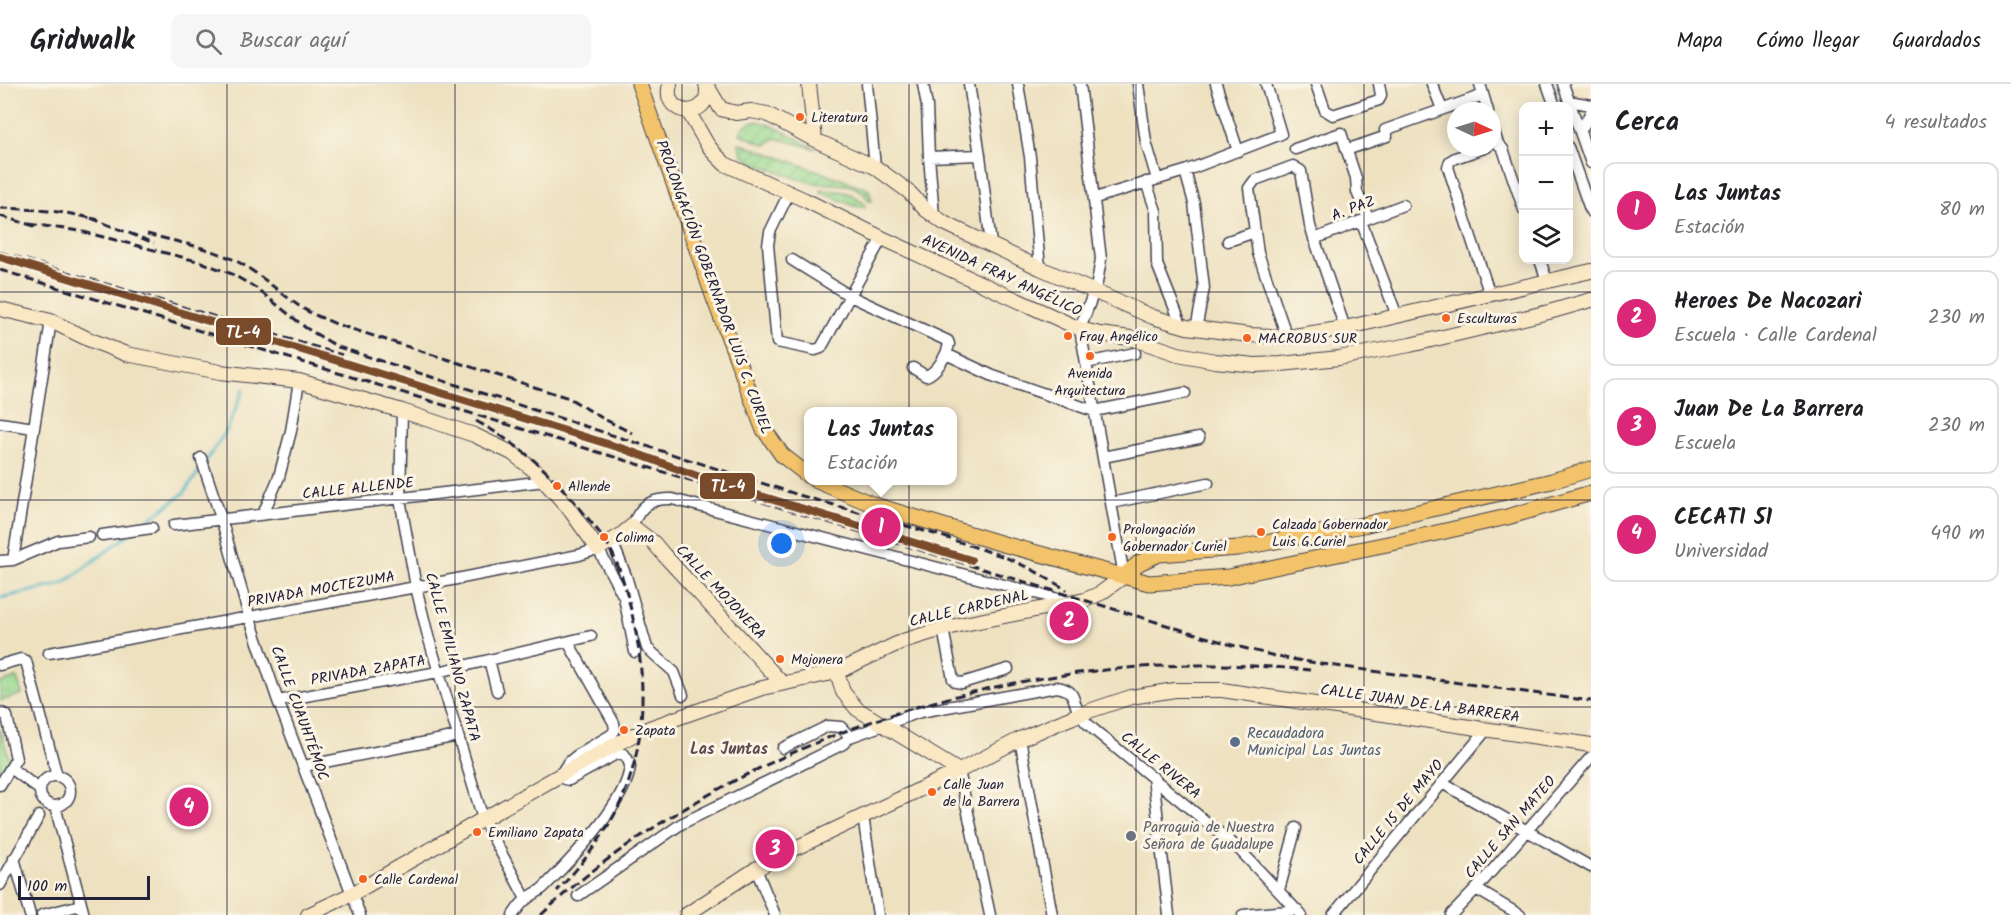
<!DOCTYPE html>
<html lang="es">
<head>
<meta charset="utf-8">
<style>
  body { margin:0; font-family:Kalam,sans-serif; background:#f6f6f6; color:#202124 }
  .controls { position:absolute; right:18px; top:18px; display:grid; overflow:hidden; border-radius:12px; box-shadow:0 3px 15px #0003 }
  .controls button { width:54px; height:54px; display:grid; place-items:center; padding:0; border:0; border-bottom:2px solid #e0e0e0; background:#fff; color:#202124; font:30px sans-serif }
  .compass { position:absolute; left:1447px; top:18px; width:54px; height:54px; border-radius:50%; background:#fff; box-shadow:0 3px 15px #0003; rotate:94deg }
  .scale { position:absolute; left:18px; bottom:15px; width:132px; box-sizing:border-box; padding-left:6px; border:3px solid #22223b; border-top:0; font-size:16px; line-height:21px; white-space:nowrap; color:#22223b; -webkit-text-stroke:4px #fcf5e5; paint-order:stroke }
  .you { position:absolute; left:782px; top:460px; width:21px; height:21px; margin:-15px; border:4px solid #fff; border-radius:50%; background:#1a73e8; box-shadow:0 0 0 9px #1a73e833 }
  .badge { display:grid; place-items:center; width:39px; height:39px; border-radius:50%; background:#db2777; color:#fff; font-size:20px; font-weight:700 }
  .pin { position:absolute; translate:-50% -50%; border:3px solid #fff; box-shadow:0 2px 6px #0006 }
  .popup { position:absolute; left:804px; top:323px; width:153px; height:78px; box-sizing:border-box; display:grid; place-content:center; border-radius:12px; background:#fff; filter:drop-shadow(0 2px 4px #0005); font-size:20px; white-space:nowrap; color:#757577 }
  .popup b { font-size:22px; color:#202124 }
  .popup::after { content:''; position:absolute; left:50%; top:100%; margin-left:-12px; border:12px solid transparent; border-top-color:#fff }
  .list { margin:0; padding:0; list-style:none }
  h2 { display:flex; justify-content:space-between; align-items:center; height:78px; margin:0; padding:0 24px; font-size:26px }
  h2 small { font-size:20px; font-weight:400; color:#757577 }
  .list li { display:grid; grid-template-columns:39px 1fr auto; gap:18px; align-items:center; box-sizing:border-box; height:96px; margin:0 12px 12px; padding:0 12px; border:2px solid #e0e0e0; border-radius:12px }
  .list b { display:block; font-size:22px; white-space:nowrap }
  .list p { margin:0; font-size:20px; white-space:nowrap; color:#757577 }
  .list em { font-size:20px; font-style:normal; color:#757577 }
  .icon { flex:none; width:33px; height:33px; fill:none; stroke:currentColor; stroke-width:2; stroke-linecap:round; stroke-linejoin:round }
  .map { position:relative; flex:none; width:1591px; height:831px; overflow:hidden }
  header { display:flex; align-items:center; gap:36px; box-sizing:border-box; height:84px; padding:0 30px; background:#fff; border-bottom:2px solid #e0e0e0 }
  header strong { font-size:28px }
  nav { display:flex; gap:33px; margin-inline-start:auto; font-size:21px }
  .search { width:420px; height:54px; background:#f6f6f6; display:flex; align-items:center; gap:15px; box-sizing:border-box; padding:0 21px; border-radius:12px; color:#757577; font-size:22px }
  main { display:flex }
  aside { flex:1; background:#fff }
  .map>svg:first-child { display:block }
  .grass { fill:url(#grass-tufts); stroke:#5d7e65; stroke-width:1.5 }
  .park { fill:url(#park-crowns); stroke:#5d7e65; stroke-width:1.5 }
  .garden { fill:url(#garden-furrows); stroke:#5d7e65; stroke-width:1.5 }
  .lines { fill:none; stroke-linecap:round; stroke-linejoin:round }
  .stream { stroke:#49b4c6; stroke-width:3 }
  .street-casing { stroke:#403f4f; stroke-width:13 }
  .secondary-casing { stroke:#403f4f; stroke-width:16 }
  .primary-casing { stroke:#403f4f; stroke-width:17 }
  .street { stroke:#fff; stroke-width:10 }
  .secondary { stroke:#fae7c3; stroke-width:14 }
  .primary { stroke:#f2c36a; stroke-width:15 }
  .rail { stroke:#22223b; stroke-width:3; stroke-dasharray:9 4.5; stroke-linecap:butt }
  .rail-1-casing { stroke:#fcf5e5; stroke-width:12 }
  .rail-1 { stroke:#7a4b2a; stroke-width:8 }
  .grid { fill:none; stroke:#22223b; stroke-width:1.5; stroke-opacity:0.55 }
  .bus-dot { fill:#f26522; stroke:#fcf5e5; stroke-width:2 }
  .service-dot { fill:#5c6f8a; stroke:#fcf5e5; stroke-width:2 }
  .worship-dot { fill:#6b7280; stroke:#fcf5e5; stroke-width:2 }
  .labels { text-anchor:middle; stroke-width:6; stroke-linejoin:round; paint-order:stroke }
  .bus-label { font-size:14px; fill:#22223b; stroke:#fcf5e5; text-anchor:start }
  .street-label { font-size:15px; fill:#22223b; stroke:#fcf5e5 }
  .service-label { font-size:15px; fill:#4e5e75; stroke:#fcf5e5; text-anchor:start }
  .worship-label { font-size:15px; fill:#5b616d; stroke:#fcf5e5; text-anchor:start }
  .neighbourhood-label { font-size:16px; font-weight:bold; fill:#614b53; stroke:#fcf5e5 }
  .line-badge { stroke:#fcf5e5; stroke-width:2 }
  .badge-label { font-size:16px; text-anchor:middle; font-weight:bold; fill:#fff }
</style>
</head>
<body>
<header>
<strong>Gridwalk</strong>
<div class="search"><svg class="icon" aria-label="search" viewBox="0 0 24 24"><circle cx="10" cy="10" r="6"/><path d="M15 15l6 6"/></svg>Buscar aquí</div>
<nav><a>Mapa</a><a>Cómo llegar</a><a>Guardados</a></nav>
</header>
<main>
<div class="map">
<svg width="1591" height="831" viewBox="0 0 1591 831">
  <defs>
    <pattern id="grass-tufts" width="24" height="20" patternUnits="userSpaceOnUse" patternTransform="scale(1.5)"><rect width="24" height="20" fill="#98d98f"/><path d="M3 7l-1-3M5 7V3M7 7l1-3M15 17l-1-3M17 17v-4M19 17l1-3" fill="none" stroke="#83ba7c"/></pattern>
    <pattern id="park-crowns" width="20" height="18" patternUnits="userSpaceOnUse" patternTransform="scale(1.5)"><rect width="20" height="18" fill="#98d98f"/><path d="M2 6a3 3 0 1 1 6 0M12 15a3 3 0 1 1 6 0" fill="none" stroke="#83ba7c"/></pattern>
    <pattern id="garden-furrows" width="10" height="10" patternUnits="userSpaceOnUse" patternTransform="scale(1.5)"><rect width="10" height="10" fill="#98d98f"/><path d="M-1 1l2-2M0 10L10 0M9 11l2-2" fill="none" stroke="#83ba7c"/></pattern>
  </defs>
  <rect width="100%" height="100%" fill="#fcf5e5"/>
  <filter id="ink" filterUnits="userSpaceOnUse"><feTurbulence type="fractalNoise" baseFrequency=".0167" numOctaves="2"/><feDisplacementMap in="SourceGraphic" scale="12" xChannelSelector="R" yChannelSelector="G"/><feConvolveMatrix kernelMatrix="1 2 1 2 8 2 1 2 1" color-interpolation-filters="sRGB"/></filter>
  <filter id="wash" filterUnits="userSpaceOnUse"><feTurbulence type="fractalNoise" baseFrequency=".008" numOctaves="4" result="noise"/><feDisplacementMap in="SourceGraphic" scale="24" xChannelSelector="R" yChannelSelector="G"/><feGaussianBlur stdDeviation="1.35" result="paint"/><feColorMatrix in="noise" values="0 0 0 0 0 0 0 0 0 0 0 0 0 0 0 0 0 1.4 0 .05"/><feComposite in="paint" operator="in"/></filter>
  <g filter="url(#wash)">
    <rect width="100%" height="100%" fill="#ede1c0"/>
    <path class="grass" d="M17,594L22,610L0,617V599Z"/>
    <path class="park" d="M0,645L10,677L0,693Z"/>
    <path class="garden" d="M757,37L771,41L816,65L776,54L766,61L740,50C743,41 748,39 757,37Z
      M739,59L863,103L869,106L872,117H869C857,95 836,102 815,99C799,97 769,84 752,78C744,73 741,69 739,59Z
      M821,106C839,107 854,106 865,122L864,124L854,122L821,108Z"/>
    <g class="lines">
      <path class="stream" d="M206,377L227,346L244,305
        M140,442L184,409L202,383
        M0,514L63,500L128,451"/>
    </g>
  </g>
  <g filter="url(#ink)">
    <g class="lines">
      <g class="street-casing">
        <path id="street" d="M867,0L875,83
          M923,0L927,22L929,73L934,132
          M969,0L980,71L991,161
          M1018,0L1030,73L1040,184
          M1080,0L1101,175L1097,199L1080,245L1124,492
          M1138,0L1146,58L1157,95
          M1216,0L1238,67
          M1316,0L1325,26L1333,31L1379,16L1381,11L1379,0
          M1432,0L1442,25
          M1480,0L1488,27
          M1547,0L1555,22
          M1563,0L1591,79
          M1569,17L1591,21
          M1492,40L1498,60L1503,65L1524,126
          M1580,48L1591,28
          M1487,63L1455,74L1450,77L1448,83L1490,211
          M1568,63L1591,128
          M1295,65L1341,49L1356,94L1357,108L1368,134
          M1346,66L1387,52L1385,46L1483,11
          M929,73L980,71
          M1185,87L1194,119L1204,204L1196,245
          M1146,98L1156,127L1157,180L1181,240
          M789,109L770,148L768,161L777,258L815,266L821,264L882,154
          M1095,114L1185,87L1281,50L1266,0
          M1361,137L1397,232
          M1314,155L1403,121
          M1228,157L1255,148
          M792,176L850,212L948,257L949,260C947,271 937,288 926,292L913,284
          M1540,176L1547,197
          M1287,253L1258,169L1249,104L1255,96L1293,82L1301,87L1310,142L1345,244
          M946,270L993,292L1094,327L1185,309
          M1086,279L1135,269
          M402,327L400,415L416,503L428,552L483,735L526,815
          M0,339L34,344
          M1103,373L1199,354
          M201,374L221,434L249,532L278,617L360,831
          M1111,419L1208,399
          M263,430L279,393L291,347L299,297
          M174,441L545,397
          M632,442C640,423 649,414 672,415L1070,518
          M102,451L152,444
          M612,457L626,492L647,564L674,588L683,611
          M13,476L51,237
          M0,477L13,476L58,457L89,453
          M943,545L953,595L956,598L962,599L1008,585
          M49,569L416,503L579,471L598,465L624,513L635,568
          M489,576L497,607
          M0,581L21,575L26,577L57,692
          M278,617L438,588L591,552
          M0,628L7,632L16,675L0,701
          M1020,655L1052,831
          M783,664L828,642L841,643L850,653
          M304,682L458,652
          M11,684L40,706
          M959,687L990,831
          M40 707a15 15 0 1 1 30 0a15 15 0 1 1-30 0Z
          M1153,693L1169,831
          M1442,699L1591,783
          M55,722L84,831
          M863,732L878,831
          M14,774L30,831
          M756,785L775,831
          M0,801L39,732
          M1476,805L1520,831
          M1279,806L1296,744
          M578,812L681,740L843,660L850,653L920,628L1057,603C1078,607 1071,616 1080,631C1083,636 1089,641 1093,645L1238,764L1301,831
          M42,831L81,821
          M513,831C517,825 522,818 528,814C533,810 539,808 544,803C569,778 626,719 630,683C630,678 627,674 624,670H616L569,696L564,695L562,690C566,673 597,660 611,651L615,646L614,639L568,558
          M1243,831L1298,826
          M1333,831L1487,645
          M1451,831L1476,805L1591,673"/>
      </g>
      <g class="secondary-casing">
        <path id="secondary" d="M670,0C660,35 715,36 706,0
          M706,0L721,25L736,29L751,27L767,30L815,56L875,83L908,107L925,125L944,139L1040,184L1153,233L1187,243L1250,251L1287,253L1345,244L1591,187
          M809,0L815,56
          M688,27L707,60L715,70L725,80L805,116L882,154L1080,245L1100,250L1131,254L1178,270L1215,277L1255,281L1281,280L1339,274L1410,261L1549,228L1591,216
          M0,225L51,237L88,255L126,270L220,288L299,297L402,327L474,351L512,369L535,387L567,422L598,465L621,451L632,442L654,459L664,471L782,599
          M837,588L843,608L857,625L959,687
          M649,644L762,604L837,588L903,557L929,549L959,541L1085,516L1101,509L1124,492
          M308,831L352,810L562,690L633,651
          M686,831L756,785L785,769L959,687L1020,655L1080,630L1131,613L1175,606H1222L1591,661"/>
      </g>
      <g class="primary-casing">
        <path id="primary" d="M639,0L714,214L763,344L782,371L809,392
          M815,396L874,421L1003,460L1149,499L1229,493L1284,481L1397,458L1507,433L1591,409
          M1124,492L1139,479L1159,470L1238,464L1363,441L1552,397L1591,385"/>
      </g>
      <use href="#street" class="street"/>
      <use href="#secondary" class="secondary"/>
      <use href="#primary" class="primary"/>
      <path class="rail" d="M0,124C33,125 66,127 98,136
        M0,132L38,143
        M91,134L154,159
        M29,140L80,147L201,178L232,190L256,204L306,244L338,263L799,411L938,451L1005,473L1033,486L1067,506
        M147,150C176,158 213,164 240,179C261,191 279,208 299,222C311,230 323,234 336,240L569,314L602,334L632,349
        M0,168L342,271
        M0,186L1232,561L1279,573L1322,580L1591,617
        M476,337C521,361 555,392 586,432C593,441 602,451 608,461C622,486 628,512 634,539C645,592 646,645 629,697C615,739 587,775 557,807
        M541,831C594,781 655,740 719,705C902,606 1103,566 1310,586"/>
      <g class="rail-1-casing">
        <path id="rail-1" d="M0,173L624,365L708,396L971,476"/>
      </g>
      <use href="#rail-1" class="rail-1"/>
    </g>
  </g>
  <path class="grid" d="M227,0V831M455,0V831M682,0V831M909,0V831M1136,0V831M1364,0V831M0,208H1591M0,416H1591M0,623H1591"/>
  <g class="bus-dot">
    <circle cx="800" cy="33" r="5"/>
    <circle cx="1446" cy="234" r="5"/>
    <circle cx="1068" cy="252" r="5"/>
    <circle cx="1247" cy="254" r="5"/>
    <circle cx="1090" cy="272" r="5"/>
    <circle cx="557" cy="402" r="5"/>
    <circle cx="1261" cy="448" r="5"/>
    <circle cx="604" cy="453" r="5"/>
    <circle cx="1112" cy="453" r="5"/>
    <circle cx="780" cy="575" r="5"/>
    <circle cx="624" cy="646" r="5"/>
    <circle cx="932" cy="708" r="5"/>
    <circle cx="477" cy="748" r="5"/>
    <circle cx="363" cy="795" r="5"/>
  </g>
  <circle class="service-dot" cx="1235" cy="658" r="6"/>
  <circle class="worship-dot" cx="1131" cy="752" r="6"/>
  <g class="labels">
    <g class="bus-label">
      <text x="811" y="38">Literatura</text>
      <text x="1457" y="239">Esculturas</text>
      <text x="1079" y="257">Fray Angélico</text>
      <text x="1258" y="259">MACROBUS SUR</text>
      <text x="1090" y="294" text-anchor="middle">Avenida<tspan x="1090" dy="17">Arquitectura</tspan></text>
      <text x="568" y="407">Allende</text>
      <text x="1272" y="445">Calzada Gobernador<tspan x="1272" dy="17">Luis G.Curiel</tspan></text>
      <text x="1123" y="450">Prolongación<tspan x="1123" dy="17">Gobernador Curiel</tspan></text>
      <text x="615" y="458">Colima</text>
      <text x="791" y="580">Mojonera</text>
      <text x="635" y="651">Zapata</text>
      <text x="943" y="705">Calle Juan<tspan x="943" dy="17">de la Barrera</tspan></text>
      <text x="488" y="753">Emiliano Zapata</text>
      <text x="374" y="800">Calle Cardenal</text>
    </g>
    <g class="street-label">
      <text transform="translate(1353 124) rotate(-21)" y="5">A. PAZ</text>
      <text transform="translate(1002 191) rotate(25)" y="5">AVENIDA FRAY ANGÉLICO</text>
      <text transform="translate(714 203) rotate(70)" y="5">PROLONGACIÓN GOBERNADOR LUIS C. CURIEL</text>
      <text transform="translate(358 404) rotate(-6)" y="5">CALLE ALLENDE</text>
      <text transform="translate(321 505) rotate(-10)" y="5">PRIVADA MOCTEZUMA</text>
      <text transform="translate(721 508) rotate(47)" y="5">CALLE MOJONERA</text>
      <text transform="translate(969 524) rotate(-13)" y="5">CALLE CARDENAL</text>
      <text transform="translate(453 573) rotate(75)" y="5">CALLE EMILIANO ZAPATA</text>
      <text transform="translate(368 586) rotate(-10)" y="5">PRIVADA ZAPATA</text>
      <text transform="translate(1420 619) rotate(8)" y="5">CALLE JUAN DE LA BARRERA</text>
      <text transform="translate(300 629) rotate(70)" y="5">CALLE CUAUHTÉMOC</text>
      <text transform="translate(1161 681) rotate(39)" y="5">CALLE RIVERA</text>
      <text transform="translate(1398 728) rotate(-50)" y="5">CALLE 15 DE MAYO</text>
      <text transform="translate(1510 743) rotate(-49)" y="5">CALLE SAN MATEO</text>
    </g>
    <g class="service-label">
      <text x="1247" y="654">Recaudadora<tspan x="1247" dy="17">Municipal Las Juntas</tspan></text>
    </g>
    <g class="worship-label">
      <text x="1143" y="748">Parroquia de Nuestra<tspan x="1143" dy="17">Señora de Guadalupe</tspan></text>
    </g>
    <g class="neighbourhood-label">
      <text x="729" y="670">Las Juntas</text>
    </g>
  </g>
  <g class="line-badge">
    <rect x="215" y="233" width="57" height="29" rx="6" fill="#7a4b2a"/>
    <rect x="699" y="388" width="57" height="28" rx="6" fill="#7a4b2a"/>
  </g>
  <g class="badge-label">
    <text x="243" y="254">TL-4</text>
    <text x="728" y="408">TL-4</text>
  </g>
</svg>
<div class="controls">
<button>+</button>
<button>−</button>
<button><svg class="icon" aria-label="layers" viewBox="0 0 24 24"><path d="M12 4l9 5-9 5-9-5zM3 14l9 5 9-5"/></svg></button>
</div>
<svg class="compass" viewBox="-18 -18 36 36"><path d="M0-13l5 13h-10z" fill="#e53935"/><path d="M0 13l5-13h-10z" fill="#757577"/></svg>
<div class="scale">100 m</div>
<div class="you"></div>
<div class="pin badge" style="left:881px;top:443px">1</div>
<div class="popup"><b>Las Juntas</b>Estación</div>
<div class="pin badge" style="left:1069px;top:537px">2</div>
<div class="pin badge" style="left:775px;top:765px">3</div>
<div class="pin badge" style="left:189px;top:723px">4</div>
</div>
<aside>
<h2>Cerca<small>4 resultados</small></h2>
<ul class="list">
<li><span class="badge">1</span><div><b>Las Juntas</b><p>Estación</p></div><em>80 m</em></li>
<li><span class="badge">2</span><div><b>Heroes De Nacozari</b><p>Escuela · Calle Cardenal</p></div><em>230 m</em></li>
<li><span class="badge">3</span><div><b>Juan De La Barrera</b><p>Escuela</p></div><em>230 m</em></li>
<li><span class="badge">4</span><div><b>CECATI 51</b><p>Universidad</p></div><em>490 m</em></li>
</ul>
</aside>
</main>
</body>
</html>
